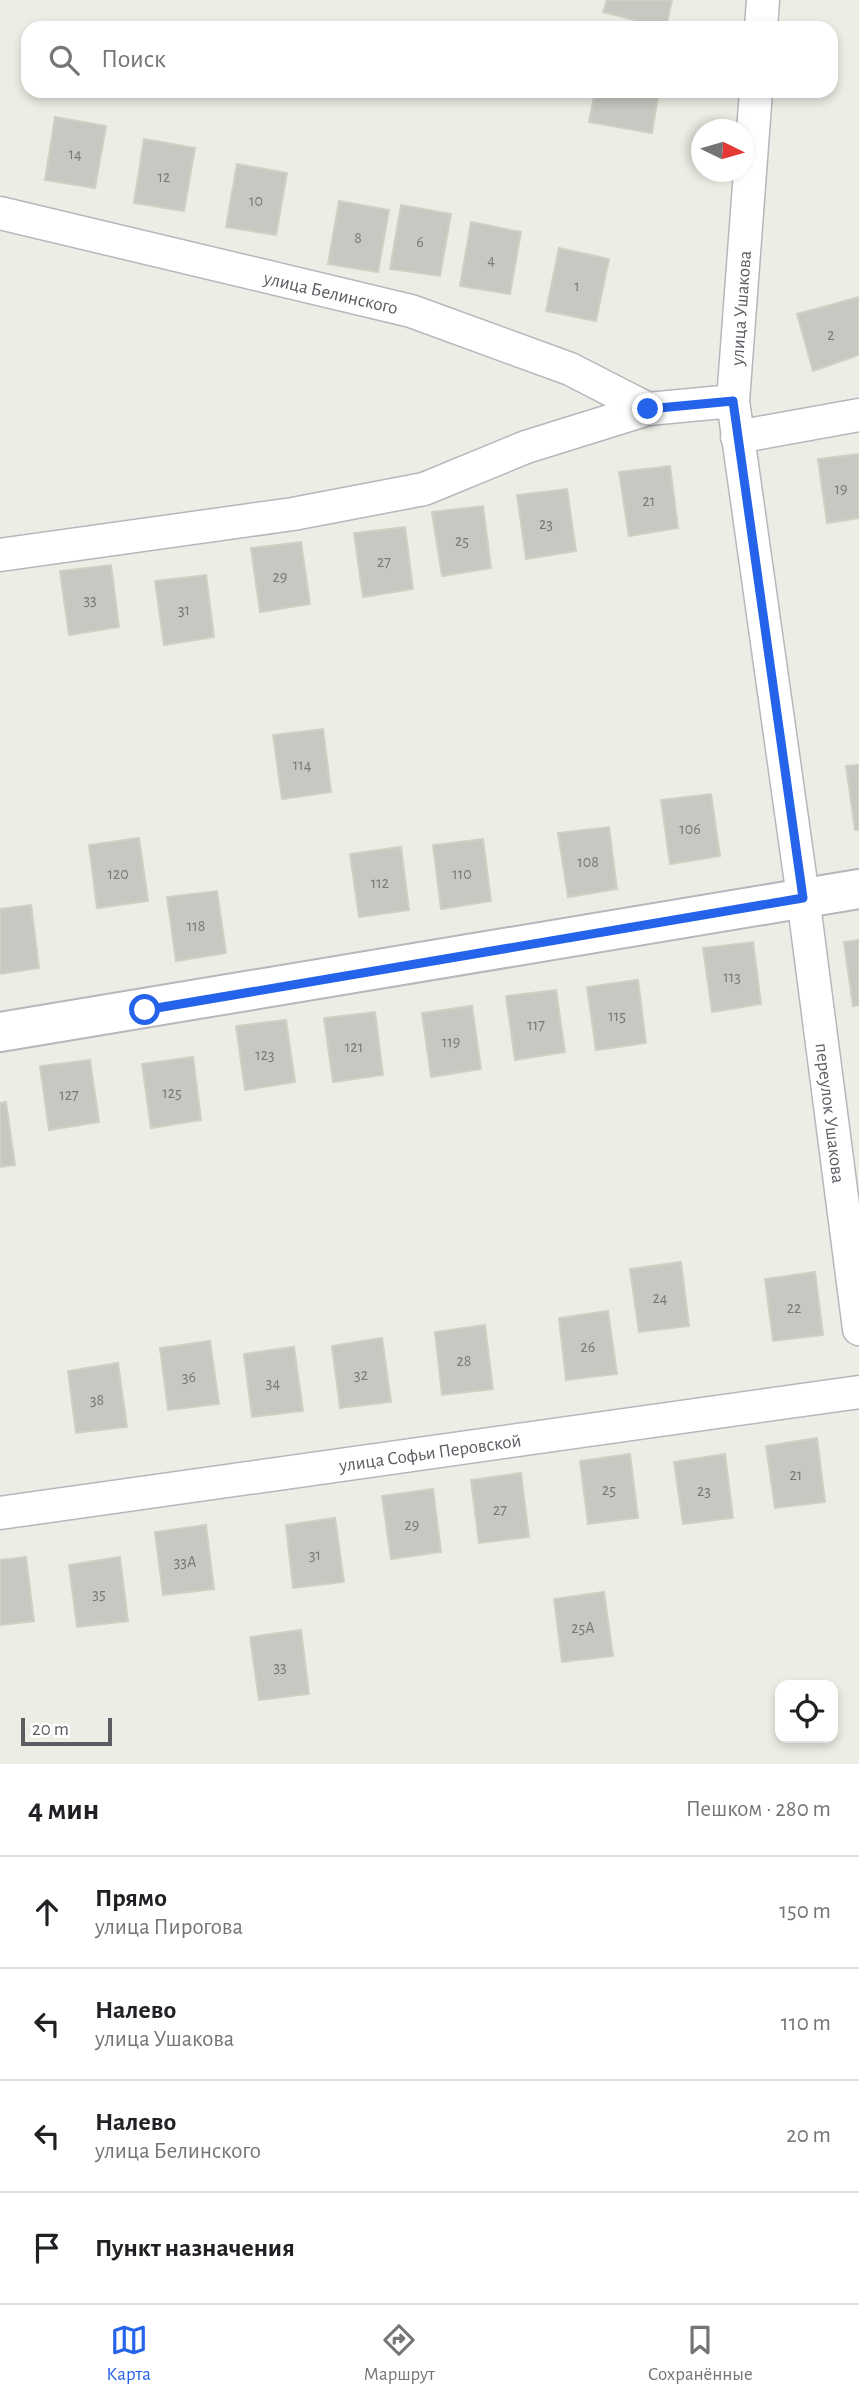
<!DOCTYPE html>
<html lang="ru">
<head>
<meta charset="utf-8">
<style>
  body { margin:0; font-family:"Alegreya Sans",sans-serif; background:#f6f6f6; color:#202124 }
  .controls { position:absolute; right:21px; bottom:21px; display:grid; overflow:hidden; border-radius:14px; box-shadow:0 4px 10px #0003 }
  .controls button { width:63px; height:63px; display:grid; place-items:center; padding:0; border:0; border-bottom:2px solid #e0e0e0; background:#fff; color:#202124; font:35px sans-serif }
  .compass { position:absolute; left:691px; top:119px; width:63px; height:63px; border-radius:50%; background:#fff; box-shadow:0 4px 10px #0003; rotate:95deg }
  .scale { position:absolute; left:21px; bottom:18px; width:91px; box-sizing:border-box; padding-left:7px; border:4px solid #5c5d63; border-top:0; font-size:19px; line-height:24px; white-space:nowrap; color:#5c5d63; -webkit-text-stroke:5px #fff; paint-order:stroke }
  .stop { position:absolute; width:21px; height:21px; margin:-16px; border:5px solid #2563eb; border-radius:50%; background:#fff }
  .stop.end { background:#2563eb; border-color:#fff; box-shadow:0 2px 7px #0008 }
  .list { margin:0; padding:0; list-style:none }
  h2 { display:flex; justify-content:space-between; align-items:center; height:91px; margin:0; padding:0 28px; font-size:30px }
  h2 small { font-size:23px; font-weight:400; color:#757577 }
  .list li { display:grid; grid-template-columns:46px 1fr auto; gap:21px; align-items:center; box-sizing:border-box; height:112px; padding:0 28px; border-top:2px solid #e0e0e0 }
  .list b { display:block; font-size:26px; white-space:nowrap }
  .list p { margin:0; font-size:23px; white-space:nowrap; color:#757577 }
  .list em { font-size:23px; font-style:normal; color:#757577 }
  .icon { flex:none; width:38px; height:38px; fill:none; stroke:currentColor; stroke-width:2; stroke-linecap:round; stroke-linejoin:round }
  .map { position:relative; flex:none; width:859px; height:1764px; overflow:hidden }
  .search { position:absolute; background:#fff; box-shadow:0 4px 10px #0003; left:21px; right:21px; top:21px; height:77px; display:flex; align-items:center; gap:18px; box-sizing:border-box; padding:0 24px; border-radius:21px; color:#757577; font-size:26px }
  .sheet { height:539px; background:#fff }
  nav { display:flex; justify-content:space-around; align-items:center; box-sizing:border-box; height:98px; border-top:2px solid #e0e0e0; background:#fff; font-size:19px; color:#757577 }
  nav a { display:grid; justify-items:center; gap:4px }
  nav .on { color:#2563eb }
  .map>svg:first-child { display:block }
  .building { fill:#c8c7c1; stroke:#d0d0c3; stroke-width:2 }
  .lines { fill:none; stroke-linecap:round; stroke-linejoin:round }
  .minor-casing { stroke:#b6b7bc; stroke-width:35 }
  .tertiary-casing { stroke:#b6b7bc; stroke-width:42 }
  .minor { stroke:#fff; stroke-width:32 }
  .tertiary { stroke:#fff; stroke-width:38 }
  .route { stroke:#2563eb; stroke-width:9 }
  .labels { text-anchor:middle; stroke-width:5; stroke-linejoin:round; paint-order:stroke }
  .number-label { font-size:16px; fill:#77787a }
  .street-label { font-size:19px; fill:#5c5d63; stroke:#fff }
</style>
</head>
<body>
<div class="map">
<svg width="859" height="1764" viewBox="0 0 859 1764">
  <rect width="100%" height="100%" fill="#ecede4"/>
  <path class="building" d="M607,0H672L666,28L603,12Z
    M595,91H659L652,133L589,122Z
    M55,117L106,126L95,188L45,180Z
    M144,139L195,148L184,211L134,203Z
    M237,164L287,173L276,235L226,227Z
    M339,201L389,210L378,272L328,264Z
    M401,205L451,214L440,276L390,269Z
    M471,222L521,232L510,294L460,286Z
    M559,248L609,259L596,321L546,311Z
    M859,297V355L813,371L797,314Z
    M859,454V518L827,523L818,459Z
    M670,466L678,528L629,536L619,472Z
    M567,489L576,551L526,559L517,495Z
    M483,506L491,568L442,576L432,512Z
    M405,527L413,589L363,597L354,533Z
    M301,542L310,604L260,612L251,548Z
    M111,565L119,627L69,635L60,571Z
    M206,575L214,637L164,645L155,581Z
    M323,729L331,792L282,799L273,735Z
    M859,765V830H855L846,766Z
    M711,794L720,856L670,864L661,800Z
    M609,827L617,889L568,897L558,833Z
    M139,838L148,901L97,908L89,845Z
    M483,839L491,901L441,909L433,845Z
    M401,847L409,910L359,917L350,854Z
    M217,891L226,953L176,961L167,897Z
    M31,905L39,968L0,974V909Z
    M859,940V1005L853,1006L844,942Z
    M753,942L761,1004L712,1012L703,948Z
    M638,980L646,1043L596,1050L587,987Z
    M556,990L565,1052L515,1060L506,996Z
    M472,1006L481,1069L431,1077L422,1013Z
    M375,1012L383,1075L333,1082L324,1018Z
    M286,1020L295,1082L245,1090L236,1026Z
    M193,1057L201,1120L151,1128L142,1064Z
    M90,1060L99,1122L49,1130L40,1066Z
    M6,1102L15,1165L0,1167V1103Z
    M681,1262L689,1326L639,1332L630,1269Z
    M815,1272L823,1335L773,1341L765,1279Z
    M608,1311L617,1374L566,1380L559,1318Z
    M485,1325L493,1389L442,1395L435,1332Z
    M382,1338L391,1402L340,1408L332,1346Z
    M210,1341L219,1404L168,1410L160,1348Z
    M294,1347L303,1411L252,1417L244,1354Z
    M118,1363L127,1427L76,1433L68,1371Z
    M817,1438L825,1502L775,1508L766,1446Z
    M630,1454L638,1518L588,1524L580,1461Z
    M725,1454L733,1518L683,1524L674,1462Z
    M521,1473L529,1537L479,1543L471,1480Z
    M433,1489L441,1552L391,1559L382,1496Z
    M335,1518L344,1582L293,1588L286,1525Z
    M206,1525L214,1589L163,1595L155,1532Z
    M26,1557L34,1621L0,1625V1560Z
    M120,1557L128,1621L77,1627L69,1565Z
    M604,1592L613,1656L562,1662L554,1599Z
    M301,1630L309,1694L259,1700L250,1637Z"/>
  <g class="lines">
    <g class="minor-casing">
      <path id="minor" d="M761,28L763,0
        M756,91L733,401L803,897L859,1329
        M0,213L411,311L570,369L648,409
        M737,437L859,415
        M0,555L293,514L424,489L526,447L648,409L733,401
        M0,1513L859,1392"/>
    </g>
    <g class="tertiary-casing">
      <path id="tertiary" d="M0,1032L859,889"/>
    </g>
    <use href="#minor" class="minor"/>
    <use href="#tertiary" class="tertiary"/>
  </g>
  <g class="lines">
    <path class="route" d="M145,1010L803,898L733,401L648,409"/>
  </g>
  <g class="labels">
    <g class="number-label">
      <text x="75" y="159">14</text>
      <text x="164" y="182">12</text>
      <text x="256" y="206">10</text>
      <text x="358" y="243">8</text>
      <text x="420" y="247">6</text>
      <text x="491" y="265">4</text>
      <text x="577" y="291">1</text>
      <text x="831" y="340">2</text>
      <text x="841" y="494">19</text>
      <text x="649" y="506">21</text>
      <text x="546" y="529">23</text>
      <text x="462" y="546">25</text>
      <text x="384" y="567">27</text>
      <text x="280" y="582">29</text>
      <text x="90" y="605">33</text>
      <text x="184" y="615">31</text>
      <text x="302" y="770">114</text>
      <text x="690" y="834">106</text>
      <text x="588" y="867">108</text>
      <text x="118" y="879">120</text>
      <text x="462" y="879">110</text>
      <text x="380" y="888">112</text>
      <text x="196" y="931">118</text>
      <text x="732" y="982">113</text>
      <text x="617" y="1021">115</text>
      <text x="536" y="1030">117</text>
      <text x="451" y="1047">119</text>
      <text x="354" y="1052">121</text>
      <text x="265" y="1060">123</text>
      <text x="172" y="1098">125</text>
      <text x="69" y="1100">127</text>
      <text x="660" y="1303">24</text>
      <text x="794" y="1313">22</text>
      <text x="588" y="1352">26</text>
      <text x="464" y="1366">28</text>
      <text x="361" y="1380">32</text>
      <text x="189" y="1382">36</text>
      <text x="273" y="1388">34</text>
      <text x="97" y="1405">38</text>
      <text x="796" y="1480">21</text>
      <text x="609" y="1495">25</text>
      <text x="704" y="1496">23</text>
      <text x="500" y="1515">27</text>
      <text x="412" y="1530">29</text>
      <text x="315" y="1560">31</text>
      <text x="185" y="1567">33А</text>
      <text x="99" y="1599">35</text>
      <text x="583" y="1633">25А</text>
      <text x="280" y="1672">33</text>
    </g>
    <g class="street-label">
      <text transform="translate(331 292) rotate(13)" y="7">улица Белинского</text>
      <text transform="translate(740 308) rotate(-86)" y="7">улица Ушакова</text>
      <text transform="translate(831 1113) rotate(83)" y="7">переулок Ушакова</text>
      <text transform="translate(430 1452) rotate(-8)" y="7">улица Софьи Перовской</text>
    </g>
  </g>
</svg>
<div class="controls">
<button><svg class="icon" aria-label="locate" viewBox="0 0 24 24"><circle cx="12" cy="12" r="6"/><path d="M12 2v4M12 18v4M2 12h4M18 12h4"/></svg></button>
</div>
<svg class="compass" viewBox="-18 -18 36 36"><path d="M0-13l5 13h-10z" fill="#e53935"/><path d="M0 13l5-13h-10z" fill="#757577"/></svg>
<div class="scale">20 m</div>
<div class="stop" style="left:145px;top:1010px"></div>
<div class="stop end" style="left:648px;top:409px"></div>
<div class="search"><svg class="icon" aria-label="search" viewBox="0 0 24 24"><circle cx="10" cy="10" r="6"/><path d="M15 15l6 6"/></svg>Поиск</div>
</div>
<section class="sheet">
<h2>4 мин<small>Пешком · 280 m</small></h2>
<ul class="list">
<li><svg class="icon" aria-label="ahead" viewBox="0 0 24 24"><path d="M12 20V5M6 11l6-6 6 6"/></svg><div><b>Прямо</b><p>улица Пирогова</p></div><em>150 m</em></li>
<li><svg class="icon" aria-label="left" viewBox="0 0 24 24"><path d="M17 20v-9H6M10 6l-5 5 5 5"/></svg><div><b>Налево</b><p>улица Ушакова</p></div><em>110 m</em></li>
<li><svg class="icon" aria-label="left" viewBox="0 0 24 24"><path d="M17 20v-9H6M10 6l-5 5 5 5"/></svg><div><b>Налево</b><p>улица Белинского</p></div><em>20 m</em></li>
<li><svg class="icon" aria-label="arrive" viewBox="0 0 24 24"><path d="M6 21V4h12l-3 4 3 4H6"/></svg><div><b>Пункт назначения</b></div></li>
</ul>
</section>
<nav>
<a class="on"><svg class="icon" aria-label="map" viewBox="0 0 24 24"><path d="M3 6l6-2 6 2 6-2v14l-6 2-6-2-6 2zM9 4v14M15 6v14"/></svg>Карта</a>
<a><svg class="icon" aria-label="directions" viewBox="0 0 24 24"><path d="M12 3l9 9-9 9-9-9zM9 14v-3h6M13 9l2 2-2 2"/></svg>Маршрут</a>
<a><svg class="icon" aria-label="saved" viewBox="0 0 24 24"><path d="M7 4h10v16l-5-4-5 4z"/></svg>Сохранённые</a>
</nav>
</body>
</html>
